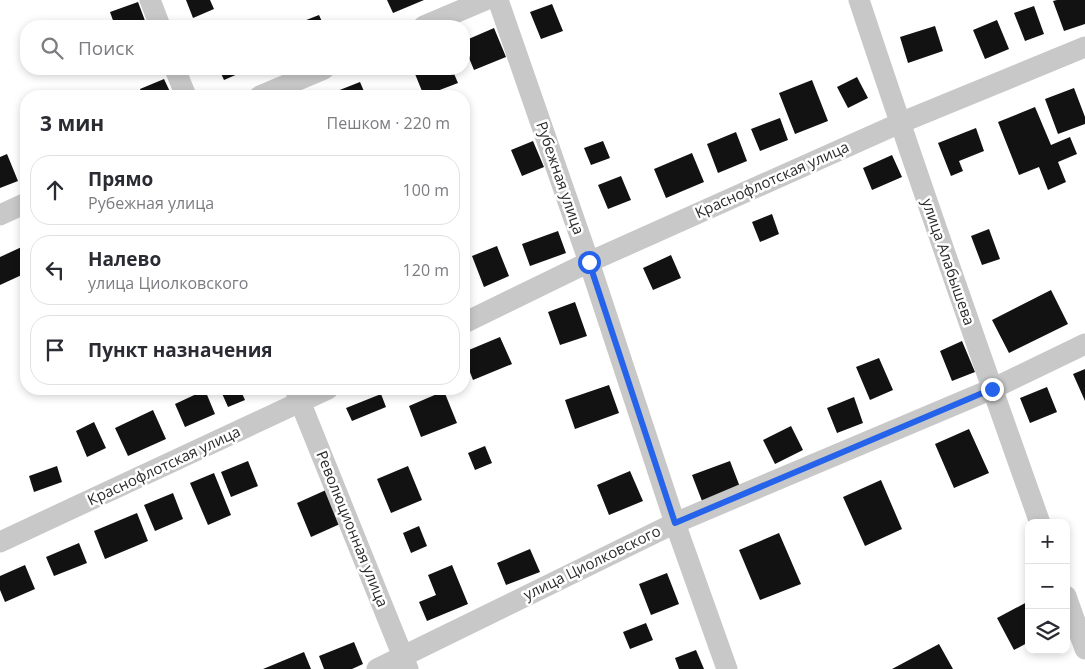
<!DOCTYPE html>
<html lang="ru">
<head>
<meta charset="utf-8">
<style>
  body { margin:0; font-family:"Open Sans",sans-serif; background:#f7f7f7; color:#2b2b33 }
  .controls { position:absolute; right:15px; bottom:15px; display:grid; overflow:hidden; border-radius:10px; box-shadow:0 2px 8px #0003 }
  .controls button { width:45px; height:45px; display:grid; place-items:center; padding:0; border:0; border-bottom:1px solid #e1e1e2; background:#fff; color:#2b2b33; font:25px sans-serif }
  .stop { position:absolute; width:15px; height:15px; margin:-11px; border:4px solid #2563eb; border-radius:50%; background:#fff }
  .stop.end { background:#2563eb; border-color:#fff; box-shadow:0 1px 5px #0008 }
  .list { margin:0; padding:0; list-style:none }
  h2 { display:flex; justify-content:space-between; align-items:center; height:65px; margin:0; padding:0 20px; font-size:21px }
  h2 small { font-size:16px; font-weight:400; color:#7c7c81 }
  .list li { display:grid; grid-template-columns:32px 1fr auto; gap:15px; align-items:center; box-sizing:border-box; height:70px; margin:0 10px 10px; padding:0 10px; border:1px solid #e1e1e2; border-radius:20px }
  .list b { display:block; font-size:19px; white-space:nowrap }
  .list p { margin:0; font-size:16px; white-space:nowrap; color:#7c7c81 }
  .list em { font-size:16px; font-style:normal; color:#7c7c81 }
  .icon { flex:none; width:28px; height:28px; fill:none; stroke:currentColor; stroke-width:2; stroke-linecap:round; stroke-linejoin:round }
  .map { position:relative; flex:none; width:1085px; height:669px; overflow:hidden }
  .search { position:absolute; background:#fff; box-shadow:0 2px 8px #0003; left:20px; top:20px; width:450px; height:55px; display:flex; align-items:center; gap:12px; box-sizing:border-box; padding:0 18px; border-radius:20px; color:#7c7c81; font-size:19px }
  .panel { position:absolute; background:#fff; box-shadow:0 2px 8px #0003; left:20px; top:90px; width:450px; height:305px; border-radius:20px }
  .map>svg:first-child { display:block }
  .building { fill:#121212 }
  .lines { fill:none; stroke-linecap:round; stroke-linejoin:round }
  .minor { stroke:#c8c8c8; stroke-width:21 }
  .route { stroke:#2563eb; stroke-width:6 }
  .labels { text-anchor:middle; stroke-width:5; stroke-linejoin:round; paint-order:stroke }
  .street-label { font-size:15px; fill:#2b2b2b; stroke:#fff }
</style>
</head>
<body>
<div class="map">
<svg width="1085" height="669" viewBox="0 0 1085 669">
  <rect width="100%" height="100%" fill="#fff"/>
  <path class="building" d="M186,0H210L214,9L193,18Z
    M387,0H424L393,13Z
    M1057,0H1085V24L1064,31L1053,1Z
    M138,2L147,26H115L110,12Z
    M552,4L563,31L541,39L530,12Z
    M1034,6L1044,34L1025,41L1014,13Z
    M319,15L324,26H291Z
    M997,20L1009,49L985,59L973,30Z
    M935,26L943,51L908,63L900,37Z
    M494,28L506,57L474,70L464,46V41Z
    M219,69H247V70L224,80Z
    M413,69H452L458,83L424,96Z
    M857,77L868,98L848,108L837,87Z
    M164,79L172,96H143L140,89Z
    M812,80L828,121L795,134L779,93Z
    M360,82L366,96H333L332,93Z
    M1074,88L1085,117V124L1058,134L1045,99Z
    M1035,107L1051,145L1070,137L1077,154L1058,162L1066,182L1048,190L1039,167L1019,175L998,122Z
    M780,118L788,140L760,151L751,129Z
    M976,128L984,151L959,161L963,171L951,176L938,143Z
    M736,132L747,161L718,173L707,144Z
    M533,141L544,167L522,176L511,150Z
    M603,141L610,158L591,165L584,148Z
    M692,153L704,182L666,198L654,169Z
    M7,154L18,181L0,188V157Z
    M892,155L902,177L872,190L863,168Z
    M621,176L631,200L608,209L598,185Z
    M772,214L779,234L760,242L752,222Z
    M989,229L1000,259L982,265L971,236Z
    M558,231L566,253L530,266L522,244Z
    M26,245V273L0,285V257Z
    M497,246L509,276L484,287L472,256Z
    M671,255L681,278L653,290L643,268Z
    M1051,290L1068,324L1009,353L992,320Z
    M575,302L587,336L560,345L548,312Z
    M500,337L512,364L473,380L464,357V352Z
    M962,341L975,372L952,381L940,351Z
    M879,358L893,390L870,400L856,367Z
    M1085,369V401L1073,374Z
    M609,385L619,413L575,429L565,400Z
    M1047,387L1057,412L1030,423L1020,398Z
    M220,389H240L245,400L228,407Z
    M205,390L215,414L185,427L175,404Z
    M444,391L457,423L421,437L409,406Z
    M381,394L386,407L352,421L346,408Z
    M854,397L863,423L837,433L827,408Z
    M153,410L166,439L128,456L115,428Z
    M94,422L106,448L87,457L76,431Z
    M791,426L803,450L775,464L763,440Z
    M969,429L989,473L954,488L935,444Z
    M485,446L492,463L475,470L468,453Z
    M248,461L258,486L231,497L221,472Z
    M730,461L740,487L702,501L692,475Z
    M57,466L62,482L34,492L29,476Z
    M408,466L422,500L391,513L377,479Z
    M630,471L643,501L609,515L597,485Z
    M214,473L231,515L208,525L190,483Z
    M881,480L902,529L865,546L843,497Z
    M326,490L340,524L311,537L297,503Z
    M173,493L183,519L155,531L144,505Z
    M137,513L148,541L105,559L94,531Z
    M419,526L427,546L411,553L403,533Z
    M779,533L801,584L760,600L739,550Z
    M79,543L87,563L54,576L46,557Z
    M530,549L540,572L506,585L497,563Z
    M25,565L35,589L5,602L0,590V576Z
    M452,565L468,604L427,621L419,602L436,595L428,575Z
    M667,573L679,604L651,615L639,584Z
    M1029,601V642L1014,650L997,618Z
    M646,623L653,640L630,649L623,632Z
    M354,642L363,664L352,669H324L319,656Z
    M939,644L953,669H892Z
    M696,650L704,669H679L675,658Z
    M304,652L311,669H263Z"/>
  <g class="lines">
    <path class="minor" d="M150,0L160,26
      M498,0L589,262L675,523L727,669
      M859,0C917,175 978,349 1040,523
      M424,26L485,0
      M175,69L186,96
      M260,96L324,69
      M0,215L26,203
      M464,323L589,262L900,123L1085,47
      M295,389L408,669
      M0,542L328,389
      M1066,596L1085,649
      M377,669L675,523L992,389L1085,344"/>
  </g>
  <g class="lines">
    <path class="route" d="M589,262L675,523L992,389"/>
  </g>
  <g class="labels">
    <g class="street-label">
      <text transform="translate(560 178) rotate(71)" y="5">Рубежная улица</text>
      <text transform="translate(772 180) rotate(-24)" y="5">Краснофлотская улица</text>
      <text transform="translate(948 262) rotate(71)" y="5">улица Алабышева</text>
      <text transform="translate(164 466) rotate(-25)" y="5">Краснофлотская улица</text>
      <text transform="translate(352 529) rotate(68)" y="5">Революционная улица</text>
      <text transform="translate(592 563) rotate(-26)" y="5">улица Циолковского</text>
    </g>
  </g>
</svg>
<div class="controls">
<button>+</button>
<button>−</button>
<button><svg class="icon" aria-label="layers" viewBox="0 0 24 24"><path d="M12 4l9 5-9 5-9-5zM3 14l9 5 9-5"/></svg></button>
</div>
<div class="stop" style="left:589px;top:262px"></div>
<div class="stop end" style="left:992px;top:389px"></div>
<div class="search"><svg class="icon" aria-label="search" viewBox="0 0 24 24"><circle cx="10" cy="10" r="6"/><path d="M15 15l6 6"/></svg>Поиск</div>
<section class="panel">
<h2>3 мин<small>Пешком · 220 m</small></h2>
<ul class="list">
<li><svg class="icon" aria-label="ahead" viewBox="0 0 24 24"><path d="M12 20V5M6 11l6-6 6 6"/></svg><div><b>Прямо</b><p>Рубежная улица</p></div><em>100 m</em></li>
<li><svg class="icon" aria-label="left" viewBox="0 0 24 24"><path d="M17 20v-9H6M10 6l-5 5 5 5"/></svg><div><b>Налево</b><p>улица Циолковского</p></div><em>120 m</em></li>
<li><svg class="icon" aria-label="arrive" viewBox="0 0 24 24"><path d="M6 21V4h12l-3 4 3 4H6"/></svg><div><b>Пункт назначения</b></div></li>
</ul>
</section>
</div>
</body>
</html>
